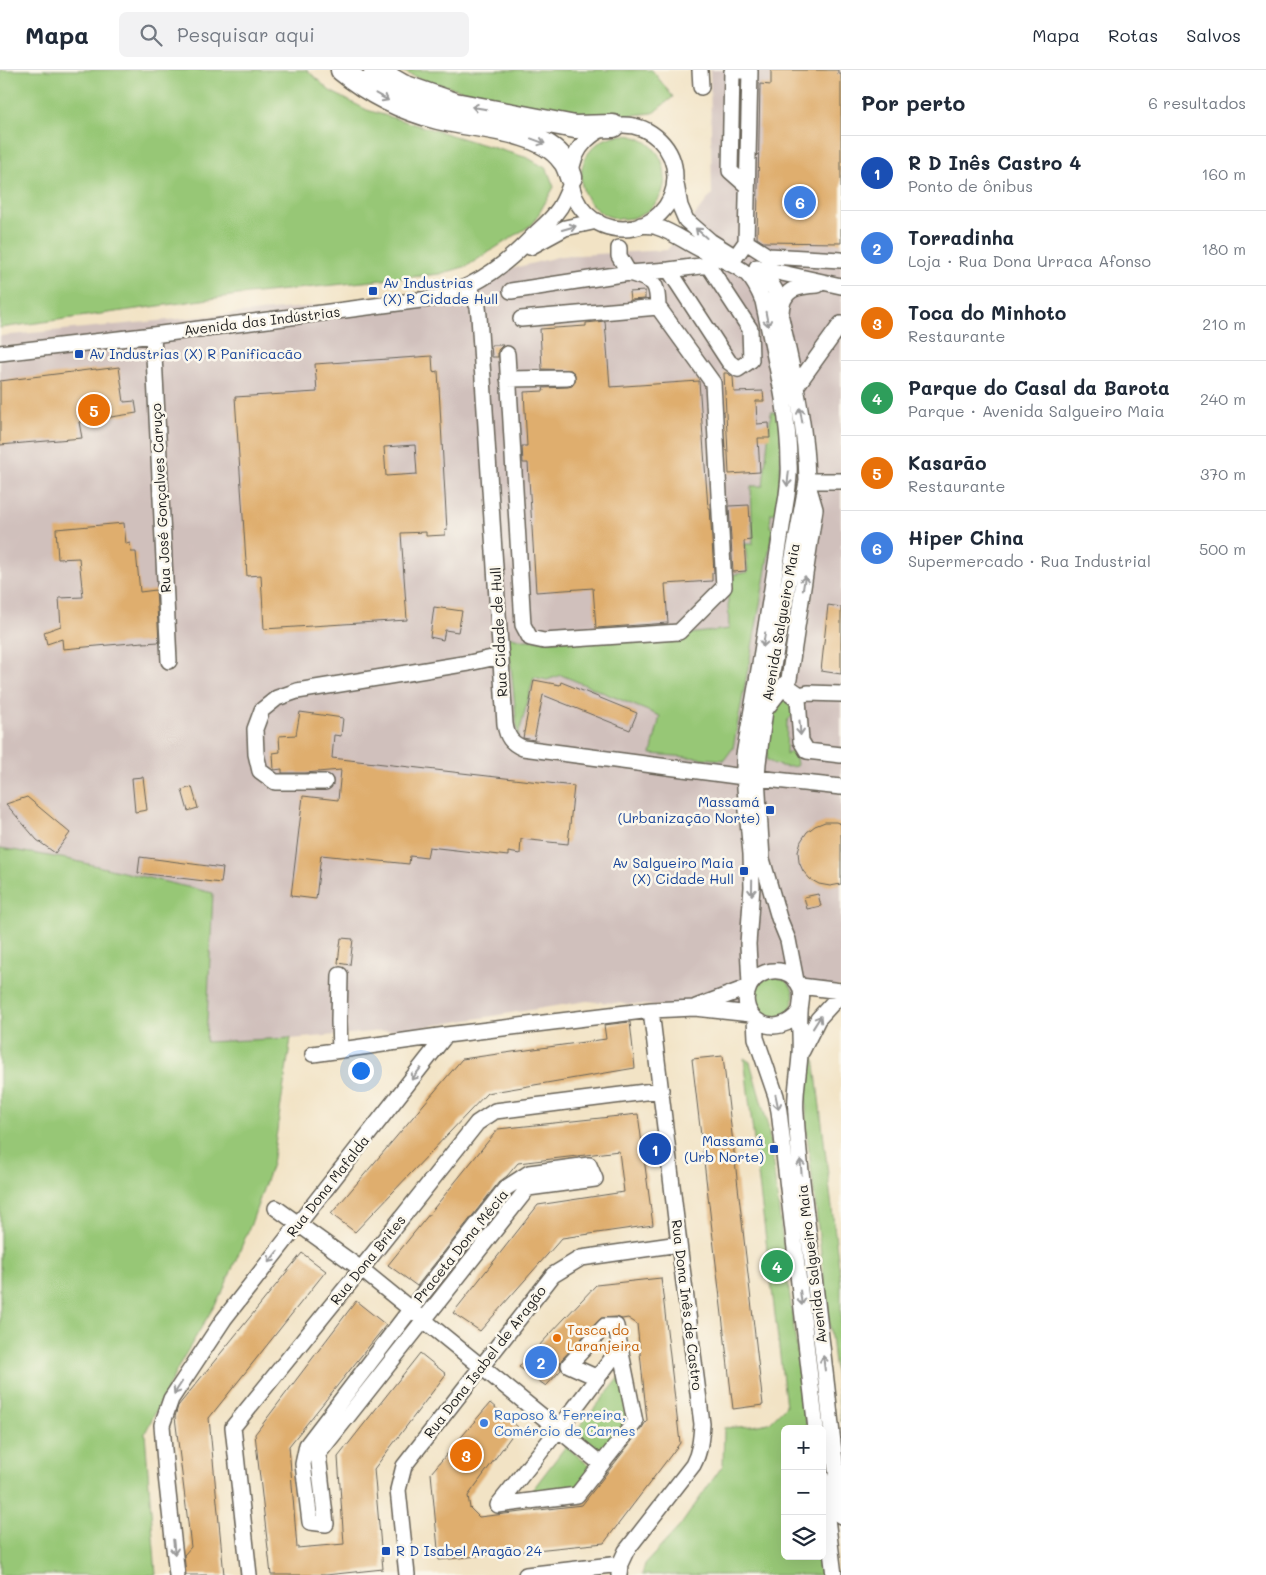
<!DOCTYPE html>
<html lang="pt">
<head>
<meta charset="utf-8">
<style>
  body { margin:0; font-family:Mali,sans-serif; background:#f2f2f3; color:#1f2937 }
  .controls { position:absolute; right:15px; bottom:15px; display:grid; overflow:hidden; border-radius:8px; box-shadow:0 5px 20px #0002 }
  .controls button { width:45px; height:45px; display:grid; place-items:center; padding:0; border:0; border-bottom:1px solid #e0e1e3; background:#fff; color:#1f2937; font:25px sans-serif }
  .you { position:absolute; left:360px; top:1000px; width:18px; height:18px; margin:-12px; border:4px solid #fff; border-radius:50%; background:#1a73e8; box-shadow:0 0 0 8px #1a73e833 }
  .badge { display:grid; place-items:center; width:32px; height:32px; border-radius:50%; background:#d1495b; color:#fff; font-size:16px; font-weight:700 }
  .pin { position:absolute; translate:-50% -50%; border:2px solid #fff; box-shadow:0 1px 5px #0006 }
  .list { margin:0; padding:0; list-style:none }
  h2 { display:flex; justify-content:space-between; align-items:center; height:65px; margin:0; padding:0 20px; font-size:21px }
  h2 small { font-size:16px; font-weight:400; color:#747a83 }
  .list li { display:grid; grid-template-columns:32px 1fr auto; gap:15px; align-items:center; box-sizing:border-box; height:75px; padding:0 20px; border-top:1px solid #e0e1e3 }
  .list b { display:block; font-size:19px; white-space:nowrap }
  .list p { margin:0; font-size:16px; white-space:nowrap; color:#747a83 }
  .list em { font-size:16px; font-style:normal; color:#747a83 }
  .icon { flex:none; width:28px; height:28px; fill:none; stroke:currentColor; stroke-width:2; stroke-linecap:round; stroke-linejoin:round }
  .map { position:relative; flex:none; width:841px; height:1505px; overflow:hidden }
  header { display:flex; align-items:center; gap:30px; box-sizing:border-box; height:70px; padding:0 25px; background:#fff; border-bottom:1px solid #e0e1e3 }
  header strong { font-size:24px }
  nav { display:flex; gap:28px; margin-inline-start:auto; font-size:18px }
  .search { width:350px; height:45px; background:#f2f2f3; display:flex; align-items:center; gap:12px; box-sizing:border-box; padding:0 18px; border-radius:8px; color:#747a83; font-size:19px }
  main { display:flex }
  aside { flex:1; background:#fff }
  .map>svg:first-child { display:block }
  .industrial { fill:#d0c0bc }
  .green { fill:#97c776; stroke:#5a7249 }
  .building { fill:#dfae6e; fill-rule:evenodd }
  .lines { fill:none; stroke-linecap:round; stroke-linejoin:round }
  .minor-casing { stroke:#676257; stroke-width:18 }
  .highway-casing { stroke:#676257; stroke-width:25 }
  .minor { stroke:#fff; stroke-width:15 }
  .highway { stroke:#fff; stroke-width:22 }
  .oneway { stroke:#999 }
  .transit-dot { fill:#1a4fb4; stroke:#fbf7ec; stroke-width:2 }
  .food-dot { fill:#e8710a; stroke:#fbf7ec; stroke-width:2 }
  .shop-dot { fill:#3f7fe0; stroke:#fbf7ec; stroke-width:2 }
  .labels { text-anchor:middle; stroke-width:5; stroke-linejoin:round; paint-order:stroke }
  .transit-label { font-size:14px; fill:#164399; stroke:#fbf7ec; text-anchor:start }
  .street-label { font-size:14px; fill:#1c1c1c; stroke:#fbf7ec }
  .food-label { font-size:14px; fill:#c56008; stroke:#fbf7ec; text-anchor:start }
  .shop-label { font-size:14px; fill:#366cbe; stroke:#fbf7ec; text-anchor:start }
</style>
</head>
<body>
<header>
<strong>Mapa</strong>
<div class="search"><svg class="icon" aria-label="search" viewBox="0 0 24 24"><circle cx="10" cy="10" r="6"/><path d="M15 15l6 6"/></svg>Pesquisar aqui</div>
<nav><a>Mapa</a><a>Rotas</a><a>Salvos</a></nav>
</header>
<main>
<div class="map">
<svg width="841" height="1505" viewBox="0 0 841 1505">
  <rect width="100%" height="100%" fill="#fbf7ec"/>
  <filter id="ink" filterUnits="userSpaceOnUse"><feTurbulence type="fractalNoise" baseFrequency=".02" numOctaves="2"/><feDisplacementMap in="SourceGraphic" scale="10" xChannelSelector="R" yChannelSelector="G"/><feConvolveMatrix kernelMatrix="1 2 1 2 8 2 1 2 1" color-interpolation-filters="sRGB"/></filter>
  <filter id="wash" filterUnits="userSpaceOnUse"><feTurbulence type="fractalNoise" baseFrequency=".0096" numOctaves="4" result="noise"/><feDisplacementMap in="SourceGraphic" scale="20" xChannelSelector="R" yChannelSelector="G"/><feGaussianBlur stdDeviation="1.12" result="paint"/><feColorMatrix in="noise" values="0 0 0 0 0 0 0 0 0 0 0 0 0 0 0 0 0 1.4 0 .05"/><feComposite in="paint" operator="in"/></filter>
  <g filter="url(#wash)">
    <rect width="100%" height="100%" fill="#f2e3c5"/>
    <path class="industrial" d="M710,0H841V916L833,917L739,942L587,931L418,958L279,970L206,972L213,823L67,789L0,778V266L398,228L561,186L667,180L712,124Z"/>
    <path class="green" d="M0,0H307L330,21L367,40L528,88L547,99L554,117L533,154L467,196L440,204L238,225L0,258Z
      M400,0H652L673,27L653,43L594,49L502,31L420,9Z
      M581 107a42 42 0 1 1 84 0a42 42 0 1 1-84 0Z
      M771,342H780L781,387L777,444L771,443L770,457L773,458L759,540L733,678L724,690L651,684L660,646L561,605L547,610L534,607L518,667L508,566L523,570H639L729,559L727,506L748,502L745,474H753L751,416H763Z
      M787,630L792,633L794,644L787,651L786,685L795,678L797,696C785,698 777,696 767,690V673L770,641L777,632Z
      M0,778L67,789L213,823L206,972L291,968L272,1094L251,1154L222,1223L182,1290L145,1363L156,1505H0Z
      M754 927a20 20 0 1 1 40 0a20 20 0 1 1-40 0Z
      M813,978L841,1214V1352L806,1056V1018Z
      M744,988L750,992L768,1056L807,1359H785V1486H822L824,1505H642L645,1494L680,1456L723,1395L724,1358L752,1356L769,1353L786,1336Z
      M621,1306L630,1353L598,1391L570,1368Z
      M566,1376L592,1398L575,1419L527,1427Z"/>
    <g id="blocks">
      <path class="building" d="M771,0H838V4H841V173L763,172L757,168L760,14L771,15Z
        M645,221V229L630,230L629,222Z
        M605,251L610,317L699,311L708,438H710L714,503H712V511L665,514L668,553L596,558L593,518L536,522L528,393H523L522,376H527L524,322L544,321L543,318L568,317L572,316L575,312V304L571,300L542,299L540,259L586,256V253Z
        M491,275H503L498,280V287H492Z
        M432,286L433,302L438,301L447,460L445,461V465L426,466V462L401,463L407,550L264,559L261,505L247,506L235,327L317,322L315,294ZM415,375L417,404L386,406L384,377Z
        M119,297L124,332L135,331L137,343L79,352L82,368L0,375V311L96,299V300Z
        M724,303H727L733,307L734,322L763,321L764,331H756L757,354L769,353L770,368H758L760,402L729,404Z
        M749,435L751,470L744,471L746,501L733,502L729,436Z
        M124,453L126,474L130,473L131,482H136L140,522L156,520L159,572L143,573V572L63,579L62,569L47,574L44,562L61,556L59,528L83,527L79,488L58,489L56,459Z
        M828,535L841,537V604L821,601Z
        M434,537L462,541L458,562L445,560L443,570L430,567Z
        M534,610L560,615L561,612L637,643L630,660L543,625L534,670L523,668Z
        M300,642L343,648L341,666L334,665L332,688L574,716L568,774L521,769L520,784L508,782V786L429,777L427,788L410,786L409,794L321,785L316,829L291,826L303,726L338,730L341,700L305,703H282V699L274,700L273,683L280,682L279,666L296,665Z
        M143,707L147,740L135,742L132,708Z
        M192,717L198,738L188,741L182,720Z
        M27,727L70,763L55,783L37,770L6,734Z
        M825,752H836L841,754V814L830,816L819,814L810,809L803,801L799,792L798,781L801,771L807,762L815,756Z
        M140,787L223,798L221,813L138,803Z
        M818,824L821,836L807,839L804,827Z
        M341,868L353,869L350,895L338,893Z
        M630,952L635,998L487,1023L355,1162L331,1144L462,989L606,969L604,955Z
        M723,986L763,1335L733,1339L692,989Z
        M638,1044L653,1155L562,1168L480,1261L453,1243L538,1135L624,1122L619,1081L518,1093L507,1106L499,1112L417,1216L388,1195L498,1059Z
        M302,1183L326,1201L209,1348L224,1505H186L184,1485L191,1477L175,1347L178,1336Z
        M661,1208L680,1373L604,1473L439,1490L431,1403L490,1333L518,1357L468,1426L470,1438L479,1447L582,1435L642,1358L647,1350L637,1254L628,1248L622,1249L616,1247L601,1248L562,1289L560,1293L561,1300L546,1316L519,1297L596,1215Z
        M356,1231L386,1255L289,1376L297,1478L344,1474L338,1387L420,1283L446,1304L374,1399L383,1499L326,1505H271L255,1364Z"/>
    </g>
  </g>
  <g filter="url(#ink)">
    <use href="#blocks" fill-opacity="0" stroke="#676257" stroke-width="1"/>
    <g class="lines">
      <g class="minor-casing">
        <path id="minor" d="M700,0L701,17
          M571 107a52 52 0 1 1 104 0a52 52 0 1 1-104 0Z
          M676,114L680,136L686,150L710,171L734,186
          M641,155C646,156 652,155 657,157C673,162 687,173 702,180C717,188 734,193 747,204C755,212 759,221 763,231C774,285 789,339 789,394C790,404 788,415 787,425L760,594L744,685V707L751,784L752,817L748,874L750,915
          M746,172L768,186L841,190
          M530,177L565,158L597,151
          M731,193L746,172L750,1H732L730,101L747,116
          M757,197L767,207L775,220C788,283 806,346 807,411L765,640L758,693L757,708L762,789L779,848L788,870L796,911
          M759,198L841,216
          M469,217L478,237L479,246L505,654C507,667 511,673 523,678L744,707
          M511,221L629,203L669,200L729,292L738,299L751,290L750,259L708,195L669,200
          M781,243C782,219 796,216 818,215
          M521,249L658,237C657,210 654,211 629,203L619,186V178
          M153,265L169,591
          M0,283L153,265L444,227C483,211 504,196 533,166C540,159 549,152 555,144C563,135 567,124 571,113
          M507,284L523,555L530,568L544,571L679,562L724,517L713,313L658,237
          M508,309L567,308
          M795,318L841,254
          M807,411H841
          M790,618L800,625L808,623L841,624
          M781,621H787L798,629L801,671L807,681L841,685
          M766,639L789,609L815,439L808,415
          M757,708L841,717
          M325,712H275L260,701L256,684L255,659L262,640L277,628L297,621L469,593L501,586
          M340,905L339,951L340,980
          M800,916L841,921
          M696,937L749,917
          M800,941C777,973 735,948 749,917C759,896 791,895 800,917C804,927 800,933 800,943C799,957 801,971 800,984C799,1004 794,1024 796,1044C799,1096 806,1147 813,1198C823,1281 832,1363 841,1446
          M755,949L756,968L776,1026L779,1041L816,1359
          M802,981L818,949L841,924
          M313,984L446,965L651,940L695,938L751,944
          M589,1095L595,1109L528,1118L318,1384L326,1454L310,1452L303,1394L307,1375L410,1240L506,1118L529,1103Z
          M276,1138L361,1199L601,1394
          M620,1278L635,1352L577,1425L498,1435L558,1360Z
          M598,1308L569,1295L605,1256H616L620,1278
          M822,1408L834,1505
          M177,1505L166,1405L162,1355L171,1329L224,1249L446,965
          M249,1505L233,1357L361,1199L477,1053L495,1041L661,1020
          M407,1505L398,1420L404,1396L553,1205L581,1188L679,1174
          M526,1505L620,1494
          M619,1505L620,1494L626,1481L693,1395C700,1382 701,1369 702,1354L679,1174L651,940"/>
      </g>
      <g class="highway-casing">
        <path id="highway" d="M342,0C370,23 403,39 438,48C473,57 541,58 563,90C567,94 569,101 571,107
          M375,0L403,16L455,34L575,57L613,56"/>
      </g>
      <use href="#minor" class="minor"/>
      <use href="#highway" class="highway"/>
    </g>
    <defs><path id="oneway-shaft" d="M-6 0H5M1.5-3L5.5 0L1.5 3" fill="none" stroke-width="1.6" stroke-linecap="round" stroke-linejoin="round" transform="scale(1.25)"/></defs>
    <g class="oneway">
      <use href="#oneway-shaft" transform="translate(382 27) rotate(29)"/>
      <use href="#oneway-shaft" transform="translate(479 38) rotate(-170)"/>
      <use href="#oneway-shaft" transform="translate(538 71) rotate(20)"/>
      <use href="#oneway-shaft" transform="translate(569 158) rotate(-16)"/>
      <use href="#oneway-shaft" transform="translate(701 163) rotate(-138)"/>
      <use href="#oneway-shaft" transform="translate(767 249) rotate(79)"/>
      <use href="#oneway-shaft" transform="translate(801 345) rotate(-100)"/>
      <use href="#oneway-shaft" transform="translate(788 409) rotate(96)"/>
      <use href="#oneway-shaft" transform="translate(804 513) rotate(-81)"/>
      <use href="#oneway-shaft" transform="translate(764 570) rotate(99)"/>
      <use href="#oneway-shaft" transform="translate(800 658) rotate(86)"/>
      <use href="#oneway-shaft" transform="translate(752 818) rotate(91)"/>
      <use href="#oneway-shaft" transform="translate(817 952) rotate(-58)"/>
      <use href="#oneway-shaft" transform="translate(416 1004) rotate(128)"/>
      <use href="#oneway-shaft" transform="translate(777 1032) rotate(78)"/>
      <use href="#oneway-shaft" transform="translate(801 1097) rotate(-95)"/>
      <use href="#oneway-shaft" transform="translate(273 1187) rotate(129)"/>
      <use href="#oneway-shaft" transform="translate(801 1228) rotate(83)"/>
      <use href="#oneway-shaft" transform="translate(824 1293) rotate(-97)"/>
      <use href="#oneway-shaft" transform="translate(178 1318) rotate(123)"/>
      <use href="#oneway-shaft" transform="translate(174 1477) rotate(84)"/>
    </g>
  </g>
  <g class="transit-dot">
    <rect x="368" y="216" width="10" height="10" rx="2.5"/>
    <rect x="74" y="279" width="10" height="10" rx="2.5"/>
    <rect x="765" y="735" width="10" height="10" rx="2.5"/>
    <rect x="739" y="796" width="10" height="10" rx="2.5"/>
    <rect x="769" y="1074" width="10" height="10" rx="2.5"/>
    <rect x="381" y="1476" width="10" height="10" rx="2.5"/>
  </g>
  <circle class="food-dot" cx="557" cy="1268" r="5"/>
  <circle class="shop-dot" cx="484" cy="1353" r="5"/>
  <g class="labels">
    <g class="transit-label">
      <text x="383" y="218">Av Industrias<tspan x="383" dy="16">(X) R Cidade Hull</tspan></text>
      <text x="89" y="289">Av Industrias (X) R Panificacão</text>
      <text x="760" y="737" text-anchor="end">Massamá<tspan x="760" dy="16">(Urbanização Norte)</tspan></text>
      <text x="734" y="798" text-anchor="end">Av Salgueiro Maia<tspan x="734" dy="16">(X) Cidade Hull</tspan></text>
      <text x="764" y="1076" text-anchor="end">Massamá<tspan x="764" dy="16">(Urb Norte)</tspan></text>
      <text x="396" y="1486">R D Isabel Aragão 24</text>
    </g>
    <g class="street-label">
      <text transform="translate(262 251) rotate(-7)" y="5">Avenida das Indústrias</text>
      <text transform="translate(161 428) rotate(-93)" y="5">Rua José Gonçalves Caruço</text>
      <text transform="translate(781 552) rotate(-80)" y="5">Avenida Salgueiro Maia</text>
      <text transform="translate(499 562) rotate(-93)" y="5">Rua Cidade de Hull</text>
      <text transform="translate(328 1116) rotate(-52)" y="5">Rua Dona Mafalda</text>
      <text transform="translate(461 1176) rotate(-51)" y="5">Praceta Dona Mécia</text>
      <text transform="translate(368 1190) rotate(-51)" y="5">Rua Dona Brites</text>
      <text transform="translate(812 1194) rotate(-97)" y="5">Avenida Salgueiro Maia</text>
      <text transform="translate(687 1235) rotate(83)" y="5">Rua Dona Inês de Castro</text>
      <text transform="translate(485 1292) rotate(-52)" y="5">Rua Dona Isabel de Aragão</text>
    </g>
    <g class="food-label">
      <text x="567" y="1265">Tasca do<tspan x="567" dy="16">Laranjeira</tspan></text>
    </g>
    <g class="shop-label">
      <text x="494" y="1350">Raposo &amp; Ferreira,<tspan x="494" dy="16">Comércio de Carnes</tspan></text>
    </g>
  </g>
</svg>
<div class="controls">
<button>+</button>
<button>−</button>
<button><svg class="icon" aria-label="layers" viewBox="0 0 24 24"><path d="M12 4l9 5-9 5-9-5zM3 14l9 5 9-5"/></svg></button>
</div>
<div class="you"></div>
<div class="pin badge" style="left:655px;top:1079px;background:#1a4fb4">1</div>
<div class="pin badge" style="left:541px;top:1292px;background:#3f7fe0">2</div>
<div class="pin badge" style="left:466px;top:1385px;background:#e8710a">3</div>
<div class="pin badge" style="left:777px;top:1196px;background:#2e9e5b">4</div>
<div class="pin badge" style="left:94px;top:340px;background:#e8710a">5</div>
<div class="pin badge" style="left:800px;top:132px;background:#3f7fe0">6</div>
</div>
<aside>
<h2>Por perto<small>6 resultados</small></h2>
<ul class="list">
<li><span class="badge" style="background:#1a4fb4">1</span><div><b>R D Inês Castro 4</b><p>Ponto de ônibus</p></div><em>160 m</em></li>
<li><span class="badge" style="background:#3f7fe0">2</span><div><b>Torradinha</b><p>Loja · Rua Dona Urraca Afonso</p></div><em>180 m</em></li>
<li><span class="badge" style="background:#e8710a">3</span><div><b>Toca do Minhoto</b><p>Restaurante</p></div><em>210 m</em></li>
<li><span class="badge" style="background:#2e9e5b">4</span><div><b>Parque do Casal da Barota</b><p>Parque · Avenida Salgueiro Maia</p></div><em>240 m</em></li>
<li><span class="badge" style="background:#e8710a">5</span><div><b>Kasarão</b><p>Restaurante</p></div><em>370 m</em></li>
<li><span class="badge" style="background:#3f7fe0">6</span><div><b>Hiper China</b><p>Supermercado · Rua Industrial</p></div><em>500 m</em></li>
</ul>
</aside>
</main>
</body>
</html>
